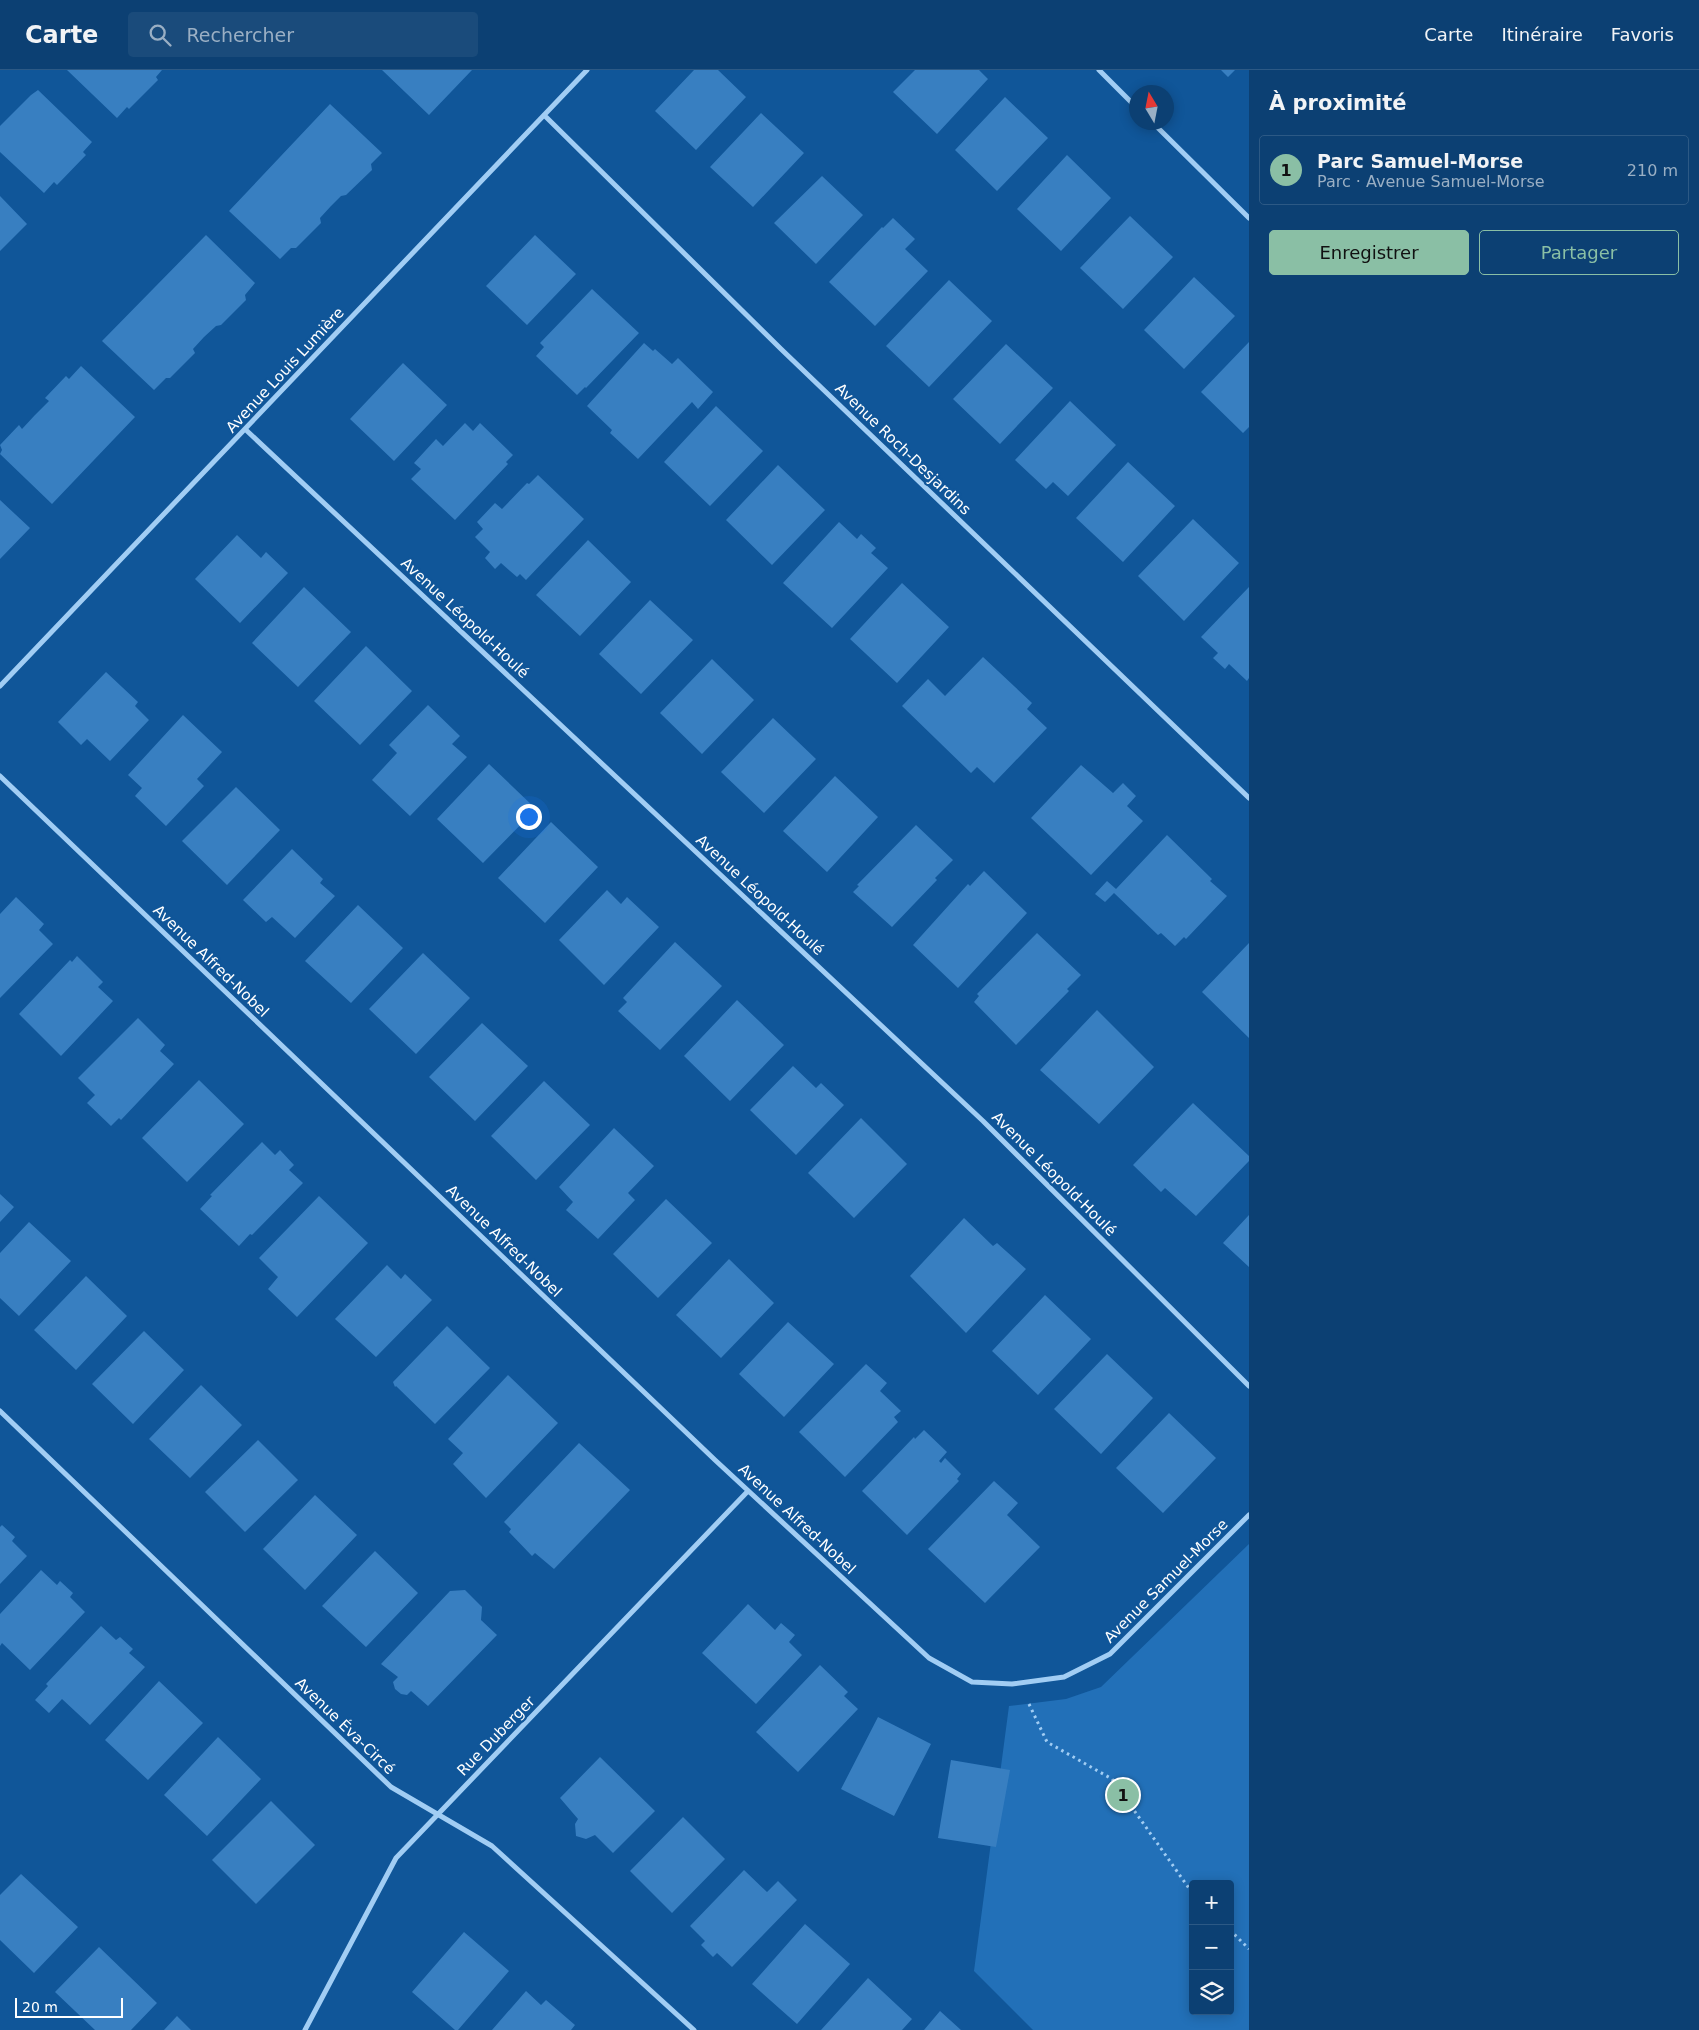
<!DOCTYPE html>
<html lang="fr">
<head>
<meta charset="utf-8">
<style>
  body { margin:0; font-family:"DejaVu Sans",sans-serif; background:#1a4b7b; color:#f1f3f6 }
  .controls { position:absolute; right:15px; bottom:15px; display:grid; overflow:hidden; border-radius:5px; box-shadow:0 2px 12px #0003 }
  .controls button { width:45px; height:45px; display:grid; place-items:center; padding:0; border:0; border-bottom:1px solid #2c5985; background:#0c4073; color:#f1f3f6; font:25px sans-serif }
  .compass { position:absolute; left:1129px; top:15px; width:45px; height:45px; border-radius:50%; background:#0c4073; box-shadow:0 2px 12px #0003; rotate:350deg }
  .scale { position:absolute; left:15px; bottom:12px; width:108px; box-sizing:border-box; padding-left:5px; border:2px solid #fff; border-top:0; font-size:14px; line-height:18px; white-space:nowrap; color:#fff; -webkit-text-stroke:4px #105699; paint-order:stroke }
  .you { position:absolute; left:528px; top:746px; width:18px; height:18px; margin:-12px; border:4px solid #fff; border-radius:50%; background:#1a73e8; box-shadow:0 0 0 8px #1a73e833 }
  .badge { display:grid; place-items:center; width:32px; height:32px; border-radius:50%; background:#8abfa5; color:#111; font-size:16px; font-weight:700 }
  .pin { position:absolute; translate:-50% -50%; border:2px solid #fff; box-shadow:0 1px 5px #0006 }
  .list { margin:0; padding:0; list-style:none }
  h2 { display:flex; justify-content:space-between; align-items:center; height:65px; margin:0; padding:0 20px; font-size:21px }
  h2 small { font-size:16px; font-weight:400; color:#9aafc4 }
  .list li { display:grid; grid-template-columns:32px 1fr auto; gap:15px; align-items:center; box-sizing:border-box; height:70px; margin:0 10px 10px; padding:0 10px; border:1px solid #2c5985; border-radius:5px }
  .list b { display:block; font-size:19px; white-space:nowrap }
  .list p { margin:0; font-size:16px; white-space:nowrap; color:#9aafc4 }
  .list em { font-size:16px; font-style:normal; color:#9aafc4 }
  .actions { display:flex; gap:10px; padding:15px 20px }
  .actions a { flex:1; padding:11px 0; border:1px solid #8abfa5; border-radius:5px; text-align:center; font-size:18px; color:#8abfa5 }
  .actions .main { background:#8abfa5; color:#111 }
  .icon { flex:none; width:28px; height:28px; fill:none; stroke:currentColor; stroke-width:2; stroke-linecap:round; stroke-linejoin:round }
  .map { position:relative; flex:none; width:1249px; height:1960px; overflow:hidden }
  header { display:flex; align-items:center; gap:30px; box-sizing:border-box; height:70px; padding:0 25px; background:#0c4073; border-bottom:1px solid #2c5985 }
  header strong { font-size:24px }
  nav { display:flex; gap:28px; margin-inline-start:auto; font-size:18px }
  .search { width:350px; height:45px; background:#1a4b7b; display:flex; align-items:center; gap:12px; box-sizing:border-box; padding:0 18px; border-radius:5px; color:#9aafc4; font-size:19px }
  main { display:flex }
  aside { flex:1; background:#0c4073 }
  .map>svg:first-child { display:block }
  .green { fill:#2270b8; fill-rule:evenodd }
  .building { fill:#387fc1 }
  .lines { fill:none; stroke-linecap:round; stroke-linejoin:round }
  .path { stroke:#a1cdf4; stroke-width:3; stroke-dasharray:2.5 4; stroke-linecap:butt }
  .minor { stroke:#a1cdf4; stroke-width:5 }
  .labels { text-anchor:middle; stroke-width:4.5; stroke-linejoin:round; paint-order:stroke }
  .street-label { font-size:15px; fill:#fff; stroke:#105699 }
</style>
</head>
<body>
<header>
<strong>Carte</strong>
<div class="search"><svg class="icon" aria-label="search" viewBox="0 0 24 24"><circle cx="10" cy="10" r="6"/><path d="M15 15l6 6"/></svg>Rechercher</div>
<nav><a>Carte</a><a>Itinéraire</a><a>Favoris</a></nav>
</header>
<main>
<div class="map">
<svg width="1249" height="1960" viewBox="0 0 1249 1960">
  <rect width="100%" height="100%" fill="#105699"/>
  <path class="green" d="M1249,1474V1960H1033L974,1901L1009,1636L1066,1629L1101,1617ZM1193,1814H1230V1941H1193Z"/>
  <path class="building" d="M67,0H162L156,7L158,10L129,39L127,37L117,48Z
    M382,0H472L429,45Z
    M694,0H718L746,27L696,80L655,41Z
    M915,0H979L988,9L937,64L893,22Z
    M1221,0H1235L1228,7Z
    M38,20L92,72L83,82L86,85L57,115L54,112L44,123L0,82V56L31,25Z
    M1005,27L1048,68L997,121L955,80Z
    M330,34L382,83L371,94L372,100L346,125L341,126L331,136L320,148L321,153L296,178H291L280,189L229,141Z
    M761,43L804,83L753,137L710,97Z
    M1067,85L1111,128L1061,181L1017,139Z
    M822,106L863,145L816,194L774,153Z
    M0,126L27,154L0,181Z
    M1130,146L1173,187L1123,239L1080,198Z
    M893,148L915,169L905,179L928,201L875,256L829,212L882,157L883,158Z
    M206,165L255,213L245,225L246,230L221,255L216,256L204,267L193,279L195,283L170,308H166L154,320L102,271Z
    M535,165L576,204L527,255L486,216Z
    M1194,207L1235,246L1184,299L1144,260Z
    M949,210L992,251L929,317L886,276Z
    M592,219L639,263L586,318L585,317L577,325L536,286L544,277L540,273Z
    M1249,272V357L1243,363L1201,322Z
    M644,273L653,281L655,279L672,294L678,288L713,322L698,339L692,332L638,389L610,363L612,360L587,336Z
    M1006,274L1053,318L1000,374L953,329Z
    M403,293L447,335L394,391L350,349Z
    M81,296L135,347L52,434L0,384L2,380L0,375L19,355L22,359L35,345L49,331L45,328L66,306L69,309Z
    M1070,331L1116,375L1068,426L1053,412L1046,419L1015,390Z
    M716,336L763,381L710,436L664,392Z
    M465,353L473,361L480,353L513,385L506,392L508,394L455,450L411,409L421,399L414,393L436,369L443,376Z
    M1128,392L1175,436L1123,492L1076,448Z
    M778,395L825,440L772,495L726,450Z
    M538,405L584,449L526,510L520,504L517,507L501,493L495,499L485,488L490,482L475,467L483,459L477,452L495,433L502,439L527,413L529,414Z
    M0,430L30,458L0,489Z
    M1193,449L1239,493L1184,551L1138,506Z
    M839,452L857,469L861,464L876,478L871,483L888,498L832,558L783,513Z
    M237,465L261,488L266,482L288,503L240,553L195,509Z
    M588,470L631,512L580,566L536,525Z
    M902,513L949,557L897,613L850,569Z
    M304,517L351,562L298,617L252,573Z
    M1249,517V608L1247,611L1229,594L1225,599L1213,588L1218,583L1201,567Z
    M650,530L693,570L641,624L599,584Z
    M366,576L412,621L360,675L314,631Z
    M983,587L1032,633L1027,639L1047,658L994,713L977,697L971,703L902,636L928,609L945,626Z
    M712,589L754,630L702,684L660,643Z
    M106,602L138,632L135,636L149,650L110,691L87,669L81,675L58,652Z
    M428,635L460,666L452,674L467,687L410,746L372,710L397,683L389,675Z
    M183,645L222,682L197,709L204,716L166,756L135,726L142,718L128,705Z
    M773,648L816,689L764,743L721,702Z
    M489,694L536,739L483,793L437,749Z
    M1081,695L1113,723L1123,713L1136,726L1127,736L1143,751L1091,805L1031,748Z
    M835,706L878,747L827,802L783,761Z
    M236,717L280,760L227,815L182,771Z
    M551,752L598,797L545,853L498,808Z
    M916,755L953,790L935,808L937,810L892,857L853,822L859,816L857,815Z
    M1167,765L1212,809L1210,811L1227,826L1186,869L1184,867L1175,876L1161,863L1158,865L1114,823L1105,832L1095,824L1107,811L1116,819Z
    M292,779L323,809L320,813L335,826L295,868L272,847L266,852L243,830Z
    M984,801L1027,843L958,918L913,875L968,814L970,816Z
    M607,820L621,834L627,827L659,857L604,915L559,870Z
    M16,827L44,854L39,860L53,874L0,928V844Z
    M358,835L403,878L351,933L305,891Z
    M1037,863L1081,905L1067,919L1069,921L1016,975L974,932L979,926L977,924Z
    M675,872L722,916L660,980L618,941L627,932L623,928Z
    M1249,873V968L1202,922Z
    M423,883L470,928L416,984L369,939Z
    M77,886L103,912L98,917L113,931L61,986L19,944L70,890L72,892Z
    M737,930L784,975L730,1031L684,986Z
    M1097,940L1154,997L1099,1054L1040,1000Z
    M138,948L165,975L160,981L174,994L121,1050L119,1048L111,1056L87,1033L95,1025L78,1008Z
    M482,953L528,996L475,1051L429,1007Z
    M793,996L816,1018L821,1013L844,1035L796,1085L750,1040Z
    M199,1010L244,1054L187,1112L142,1068Z
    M544,1011L590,1055L536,1110L491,1066Z
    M1193,1033L1249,1086V1091L1196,1146L1165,1118L1161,1122L1133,1095Z
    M861,1048L907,1094L854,1148L808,1103Z
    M614,1058L654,1096L628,1123L635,1130L598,1169L566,1140L573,1132L559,1117Z
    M262,1072L275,1085L280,1080L294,1095L289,1100L303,1113L252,1165L250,1164L239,1176L200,1139L212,1126L210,1125Z
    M0,1124L14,1137L0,1152Z
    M319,1126L368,1173L297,1247L268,1219L278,1207L259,1188Z
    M666,1129L712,1173L658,1228L613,1184Z
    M1249,1145V1197L1223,1173Z
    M964,1148L993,1176L997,1173L1026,1199L966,1263L910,1206Z
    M29,1152L71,1191L19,1246L0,1228V1183Z
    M729,1189L774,1233L721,1288L676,1245Z
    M387,1195L401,1209L405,1204L432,1230L376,1287L335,1249Z
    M86,1206L127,1246L76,1300L34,1260Z
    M1045,1225L1091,1269L1038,1325L992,1281Z
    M788,1252L834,1294L784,1347L739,1304Z
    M447,1256L490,1298L435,1354L396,1316L395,1317L393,1312Z
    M144,1261L184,1300L133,1354L92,1314Z
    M1107,1284L1153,1328L1101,1384L1054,1339Z
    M866,1294L887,1313L880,1321L901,1341L894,1347L898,1352L845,1407L799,1362Z
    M508,1305L558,1353L486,1428L453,1394L463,1383L448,1369Z
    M201,1315L242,1355L190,1408L149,1369Z
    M1169,1343L1216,1388L1163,1443L1116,1398Z
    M924,1360L947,1382L939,1391L941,1393L945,1388L961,1404L957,1409L959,1411L907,1465L862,1421L914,1367L915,1369Z
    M258,1370L298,1410L245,1462L205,1422Z
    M579,1373L630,1420L554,1499L535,1483L532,1486L509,1462L511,1459L504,1452Z
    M994,1411L1018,1433L1007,1445L1040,1477L985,1533L928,1479Z
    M315,1425L357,1465L305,1520L263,1479Z
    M2,1455L15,1467L12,1471L27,1486L0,1514V1457Z
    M375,1481L418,1523L366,1577L322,1536Z
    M41,1500L57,1515L60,1511L73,1523L70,1527L85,1542L30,1600L2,1573L0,1576V1544Z
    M465,1520L482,1537L481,1550L497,1565L428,1636L411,1621L407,1625L401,1624L395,1619L393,1612L398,1607L381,1594L450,1521Z
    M748,1534L775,1560L781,1553L795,1565L789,1572L802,1585L756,1634L702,1583Z
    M101,1556L116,1570L120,1567L133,1579L129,1583L145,1597L90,1655L62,1629L49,1643L35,1630L48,1616L46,1614Z
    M820,1595L848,1622L844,1626L858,1639L798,1702L756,1662Z
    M159,1611L203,1653L148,1710L105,1670Z
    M878,1647L931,1674L894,1746L841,1719Z
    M218,1667L261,1709L207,1766L164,1725Z
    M600,1687L655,1741L613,1783L595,1765L586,1769L576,1766L575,1754L578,1749L560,1728Z
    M951,1690L1010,1700L996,1777L938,1768Z
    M271,1731L315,1775L256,1834L212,1790Z
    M683,1747L725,1789L672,1843L630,1801Z
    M744,1800L767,1822L778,1811L797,1830L732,1897L717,1883L713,1887L701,1875L705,1871L690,1856Z
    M21,1804L78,1857L34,1903L0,1870V1825Z
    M805,1854L850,1894L797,1954L752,1914Z
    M464,1862L509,1901L458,1960H455L412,1922Z
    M99,1877L157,1933L131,1960H95L55,1922Z
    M868,1908L912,1949L902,1960H821Z
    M526,1921L541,1935L546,1930L575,1955L571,1960H492Z
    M940,1941L961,1960H924Z
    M177,1946L191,1960H164Z"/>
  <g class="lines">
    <path class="path" d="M1029,1634L1047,1672L1112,1709L1193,1824
      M1230,1860L1249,1879"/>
    <path class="minor" d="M1099,0L1136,37
      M544,45L781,279L1249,728
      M1152,52L1249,148
      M246,360L983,1051L1249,1316
      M0,616L587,0
      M0,706L715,1390L929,1588L972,1612L1012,1614L1064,1607L1110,1584L1249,1445
      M0,1341L391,1717L492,1776L694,1960
      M305,1960L396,1788L748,1421"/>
  </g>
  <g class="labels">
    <g class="street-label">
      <text transform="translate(285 300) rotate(-47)" y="5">Avenue Louis Lumière</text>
      <text transform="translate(903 379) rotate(44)" y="5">Avenue Roch-Desjardins</text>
      <text transform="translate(465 548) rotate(43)" y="5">Avenue Léopold-Houlé</text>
      <text transform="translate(760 825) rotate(43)" y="5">Avenue Léopold-Houlé</text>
      <text transform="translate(211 891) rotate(44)" y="5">Avenue Alfred-Nobel</text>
      <text transform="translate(1054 1104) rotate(45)" y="5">Avenue Léopold-Houlé</text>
      <text transform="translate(504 1171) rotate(44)" y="5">Avenue Alfred-Nobel</text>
      <text transform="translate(797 1449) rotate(43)" y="5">Avenue Alfred-Nobel</text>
      <text transform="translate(1166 1511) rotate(-45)" y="5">Avenue Samuel-Morse</text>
      <text transform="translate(345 1656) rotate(44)" y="5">Avenue Éva-Circé</text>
      <text transform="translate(496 1666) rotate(-46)" y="5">Rue Duberger</text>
    </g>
  </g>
</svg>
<div class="controls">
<button>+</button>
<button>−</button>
<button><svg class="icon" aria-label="layers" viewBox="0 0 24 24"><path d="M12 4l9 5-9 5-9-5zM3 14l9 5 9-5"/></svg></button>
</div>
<svg class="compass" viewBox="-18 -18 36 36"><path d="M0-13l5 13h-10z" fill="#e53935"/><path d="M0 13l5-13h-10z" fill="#9aafc4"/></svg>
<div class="scale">20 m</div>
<div class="you"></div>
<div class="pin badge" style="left:1123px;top:1725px">1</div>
</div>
<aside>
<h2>À proximité<small></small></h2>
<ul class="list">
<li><span class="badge">1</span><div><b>Parc Samuel-Morse</b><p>Parc · Avenue Samuel-Morse</p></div><em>210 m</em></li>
</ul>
<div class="actions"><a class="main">Enregistrer</a><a>Partager</a></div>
</aside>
</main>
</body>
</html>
